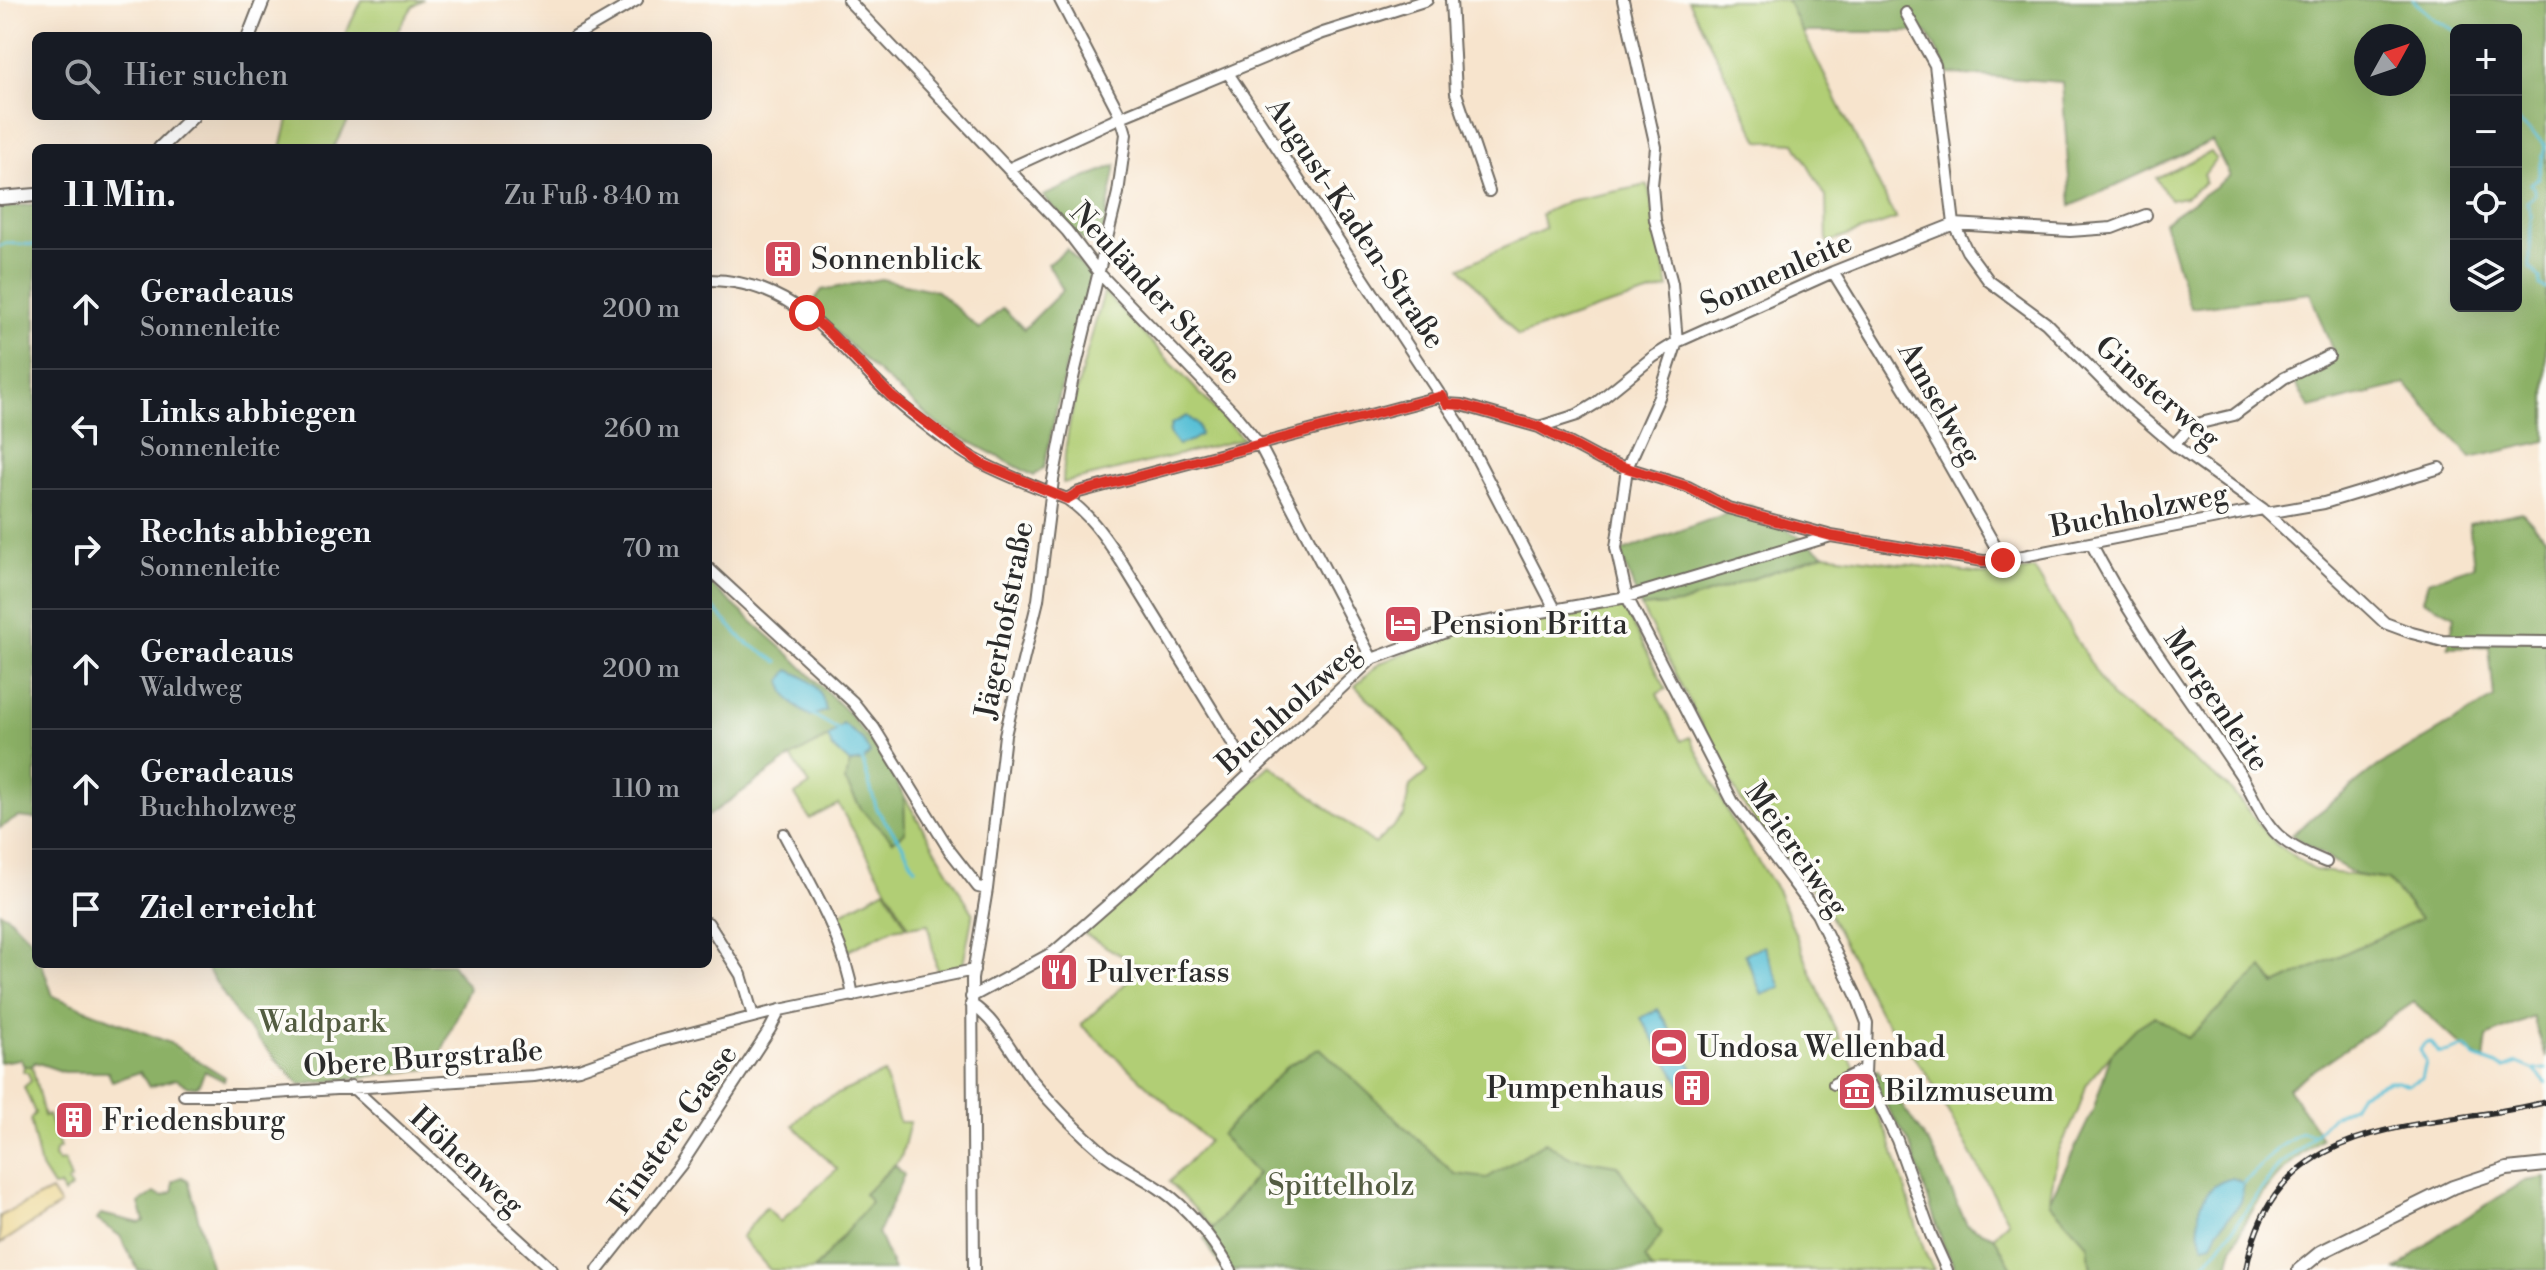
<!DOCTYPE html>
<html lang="de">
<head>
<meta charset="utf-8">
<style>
  body { margin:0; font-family:"Libre Bodoni",serif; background:#242831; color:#f1f3f6 }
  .controls { position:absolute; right:24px; top:24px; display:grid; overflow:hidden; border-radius:12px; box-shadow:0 8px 32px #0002 }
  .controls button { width:72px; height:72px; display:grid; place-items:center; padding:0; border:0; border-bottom:2px solid #363941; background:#171b24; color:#f1f3f6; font:40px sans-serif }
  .compass { position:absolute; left:2354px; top:24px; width:72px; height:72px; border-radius:50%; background:#171b24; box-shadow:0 8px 32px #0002; rotate:50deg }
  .stop { position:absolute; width:24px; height:24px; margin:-18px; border:6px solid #d93025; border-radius:50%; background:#fff }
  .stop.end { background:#d93025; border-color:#fff; box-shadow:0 2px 8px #0008 }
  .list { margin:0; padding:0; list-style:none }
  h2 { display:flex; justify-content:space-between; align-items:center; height:104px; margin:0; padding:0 32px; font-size:34px }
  h2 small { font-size:26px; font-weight:400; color:#9ea1a6 }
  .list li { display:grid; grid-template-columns:52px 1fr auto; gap:24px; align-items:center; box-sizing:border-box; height:120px; padding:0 32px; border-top:2px solid #363941 }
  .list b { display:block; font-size:30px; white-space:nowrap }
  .list p { margin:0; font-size:26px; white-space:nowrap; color:#9ea1a6 }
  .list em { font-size:26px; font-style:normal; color:#9ea1a6 }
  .icon { flex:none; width:44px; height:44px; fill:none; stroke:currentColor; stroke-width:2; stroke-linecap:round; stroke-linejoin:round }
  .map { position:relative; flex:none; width:2546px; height:1270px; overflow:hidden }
  .search { position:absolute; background:#171b24; box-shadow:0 8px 32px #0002; left:32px; top:32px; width:680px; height:88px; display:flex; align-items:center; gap:20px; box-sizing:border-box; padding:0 28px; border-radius:12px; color:#9ea1a6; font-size:30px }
  .panel { position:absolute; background:#171b24; box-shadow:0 8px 32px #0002; left:32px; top:144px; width:680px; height:824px; border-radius:12px }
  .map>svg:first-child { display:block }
  .green { fill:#b1ce75; stroke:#6e7c50; stroke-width:2 }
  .forest { fill:#8cb166; stroke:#5c6e48; stroke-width:2; fill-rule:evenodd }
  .sand { fill:#eeda9e; stroke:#8c8264; stroke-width:2 }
  .water { fill:#59c0d6; stroke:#427680; stroke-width:2 }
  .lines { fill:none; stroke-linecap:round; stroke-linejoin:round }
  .stream { stroke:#59c0d6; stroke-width:3 }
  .minor-casing { stroke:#726c64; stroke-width:14 }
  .tertiary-casing { stroke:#726c64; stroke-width:16 }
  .minor { stroke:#fff; stroke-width:10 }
  .tertiary { stroke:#fff; stroke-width:12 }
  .rail-casing { stroke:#2b2b2b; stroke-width:6 }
  .rail { stroke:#fdfcf7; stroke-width:3; stroke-dasharray:9; stroke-linecap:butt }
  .route { stroke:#d93025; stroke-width:10 }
  .labels { text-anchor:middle; stroke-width:7; stroke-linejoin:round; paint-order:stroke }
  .street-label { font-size:30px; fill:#2b2b2b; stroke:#fdfcf7 }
  .poi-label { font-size:30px; fill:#2b2b2b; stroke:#fdfcf7; text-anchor:start }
  .park-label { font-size:30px; fill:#535c41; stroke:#fdfcf7 }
</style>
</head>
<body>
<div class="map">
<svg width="2546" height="1270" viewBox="0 0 2546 1270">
  <rect width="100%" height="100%" fill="#fdfcf7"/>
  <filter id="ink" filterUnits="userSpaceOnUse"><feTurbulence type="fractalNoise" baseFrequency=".0125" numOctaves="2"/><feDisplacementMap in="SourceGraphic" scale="16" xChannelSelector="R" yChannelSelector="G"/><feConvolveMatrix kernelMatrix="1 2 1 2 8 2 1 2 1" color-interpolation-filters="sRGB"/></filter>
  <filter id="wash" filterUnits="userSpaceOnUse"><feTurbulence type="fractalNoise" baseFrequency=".006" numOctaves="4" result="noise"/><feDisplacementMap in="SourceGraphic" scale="32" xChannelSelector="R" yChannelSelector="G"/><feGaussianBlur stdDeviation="1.8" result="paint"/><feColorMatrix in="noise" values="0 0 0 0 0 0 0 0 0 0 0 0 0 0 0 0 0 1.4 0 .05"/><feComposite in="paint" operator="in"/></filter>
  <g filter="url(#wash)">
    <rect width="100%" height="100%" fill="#f7e4cd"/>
    <path class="green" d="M362,0H422L413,6L394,36H344Z
      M1688,0H1787L1896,219L1827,243L1826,197L1795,143L1759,141Z
      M289,116H351L333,148H281Z
      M2211,152L2216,159L2204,175L2205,183L2185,197L2170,200L2156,178Z
      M1648,185L1669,288L1596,309L1518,336L1461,267L1545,229L1541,214L1568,201Z
      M1104,292L1243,439L1063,483C1064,420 1088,352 1104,292Z
      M1824,554L1998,576L2034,569L2111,697L2229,788L2276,844L2314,870L2388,880L2420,919L2275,985L2262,969L2188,1039L2155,1016L2111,1054L2087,1083L2078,1111L2058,1152L2049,1202L2089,1245L2091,1270H2013L1994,1236L2008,1221L1929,1077L1880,1013L1824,904L1759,827L1739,798L1641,607L1679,604Z
      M1624,607L1666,689L1657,694L1681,741L1690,737L1734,824L1778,892L1830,1018L1890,1140L1925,1253L1934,1270H1570L1257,1174L1213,1228L1169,1182L1208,1141L1081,1025L1142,968L1083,933L1270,765L1375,844L1404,816L1410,786L1427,772L1402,733L1355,686L1380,663L1457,631Z
      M828,737L832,747L850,763L845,781L861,809L905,832L904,796L973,913L963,965L937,971L928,924L909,927L838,804L810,819L795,795L810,785L791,757Z
      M885,889L907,927L892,929L848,951L836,916Z
      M24,1066H32L44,1116L48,1115L60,1148L55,1151L54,1157L59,1162L64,1161L71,1180L67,1183L71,1188L64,1194L60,1186L53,1187L41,1168L30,1119L35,1113L24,1087L31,1081L28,1073L23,1071Z
      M884,1073L899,1122H910L901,1158L864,1194L872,1202L814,1270H770L741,1237L766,1207L780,1222L837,1169L793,1125L811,1106Z"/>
    <path class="forest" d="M1787,0H2546V441L2471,458L2406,384L2310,408L2294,382L2335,357L2310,293L2190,308L2164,222L2230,176L2212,141L2071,206L2062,82L1949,74L1927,32H1802ZM2456,30H2516V306H2456ZM2366,36H2414V84H2366Z
      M1116,165L1102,239L1085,243L1043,196Z
      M36,204V819L18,817L0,828V208Z
      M1067,249L1091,277L1066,365L1044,467L1034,476L938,425L871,366L810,306L822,290L881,279L937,291L979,329L1003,308L1024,329L1063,290L1048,264Z
      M1750,505L1824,554L1679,604L1641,607L1620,552Z
      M2522,512L2546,538V1058L2533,1017L2487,1037L2484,1061L2465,1049L2414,1002L2288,1088L2322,1138C2309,1149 2294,1159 2283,1171C2262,1192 2230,1240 2228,1270H2091L2088,1245L2049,1202L2093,1111L2111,1054L2136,1028L2155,1016L2188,1038L2263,968L2275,985L2420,919L2388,880L2356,875L2291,835L2378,766L2494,698L2489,646L2448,647L2455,616L2423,600L2428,581L2474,566L2469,523Z
      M708,582L791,656L850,715L880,755L904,796L905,832L893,841L861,809L845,781L850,763L863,761L843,724L828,737L791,757L708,816Z
      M0,912L9,917L34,943L36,964H42L53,996L170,1043L225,1077L224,1081L205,1071L198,1086L189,1087L176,1079L149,1087L140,1072L112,1081L108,1072H64L35,1062L32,1066H24L20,1059L0,1062Z
      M204,964H452L469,988L435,1068L300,1085L240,1020Z
      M1320,1048L1455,1174L1487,1178L1545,1142L1569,1157L1617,1165L1662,1233L1645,1258L1652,1270H1223L1204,1239L1257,1174L1221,1135L1287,1066Z
      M1877,1070L1931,1147L1967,1225L1994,1236L2013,1270H1956L1944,1247L1909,1142L1871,1081L1870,1074Z
      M895,1165L904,1175L878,1233L894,1270H814L871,1202L864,1194Z
      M182,1177L188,1180L191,1189L211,1270H138L120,1236L97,1220L101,1214L140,1223L144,1221L139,1203L154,1193L163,1196L173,1192V1182Z
      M2546,1178V1270H2396L2438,1235L2525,1181Z"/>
    <path class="sand" d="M51,1191L60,1205L0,1244V1216Z"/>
    <path class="water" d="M1187,416L1198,425L1200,435L1190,441L1178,445L1169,433L1171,424Z
      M789,670C811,679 822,688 826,711L811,716C795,708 786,699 781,681Z
      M843,724L862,739L870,753L863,761L850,763L832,747L828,737Z
      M1764,946L1781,987L1762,995L1745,954Z
      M1658,1009L1697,1076L1681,1085L1641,1018Z
      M2233,1178L2244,1183L2241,1202L2218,1230L2212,1244L2204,1246C2192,1218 2199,1185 2233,1178Z"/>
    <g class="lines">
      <path class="stream" d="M2413,0L2435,20L2456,31
        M2516,119C2525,129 2537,134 2545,146L2538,178L2530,184L2535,189V194L2527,202L2531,215L2530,267L2540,278V286L2546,289
        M0,246L6,243L36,245
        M708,602L744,641L778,662
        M810,713L841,731
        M862,759L877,810L900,841L915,868
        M2535,1071L2546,1083
        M2244,1183L2277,1149L2301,1133L2313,1135
        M2198,1270L2219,1248L2280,1164L2301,1149L2333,1116L2352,1106L2360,1093L2389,1081H2397L2408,1085L2422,1078L2426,1062L2420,1050L2424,1044L2431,1042L2439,1053C2449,1054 2456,1048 2466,1047L2475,1057L2505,1068L2518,1063L2534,1070L2546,1069"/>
    </g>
  </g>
  <g filter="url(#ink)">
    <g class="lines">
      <g class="minor-casing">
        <path id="minor" d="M848,0L1067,231L1099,273L1232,411L1259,444L1372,659
          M1451,0L1456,93L1489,191
          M1623,0L1656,147L1652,185L1655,220L1672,283L1677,342L1659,397L1627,468L1616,548L1627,597L1733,802L1817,914L1857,997L1867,1023L1865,1074L1897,1140L1931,1235L1947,1270
          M1906,13L1935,65L1954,224L1967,251L1989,281L2046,323L2125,403L2174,445L2263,509L2385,623L2412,633L2443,641L2546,642
          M575,36L637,0
          M1228,73L1458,422L1556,611
          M1008,169L1121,117L1323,33L1427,0
          M1833,272L1922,417L2003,560
          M708,280C805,280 841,356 907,410C930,428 956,450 982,463C1009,477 1039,488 1067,499C1090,514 1106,539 1121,561L1251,773
          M1447,404L1462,405L1539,427L1577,415L1595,404L1653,357L1677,342L1833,272L1954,224L2070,231L2112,228L2146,215
          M1539,427L1601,460L1688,487L1728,508L1828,535
          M2174,445L2192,425L2234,415L2284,378L2329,356
          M1067,499L1079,492L1442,396
          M2267,513L2324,503L2440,468
          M2091,543C2133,625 2189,697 2240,774C2253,794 2260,818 2278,835C2292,848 2309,855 2326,862
          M708,568L853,702L874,728L950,851L978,887L987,889
          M784,834C811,886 844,937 853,996
          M708,923L741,975L753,1016
          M971,997L1054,952L1152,866L1372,659L1462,626L1627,597L1831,536L1983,561L2003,560L2263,509
          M971,1004C998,1021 1013,1055 1032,1080C1054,1107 1080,1133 1106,1155C1124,1169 1145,1178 1163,1191C1192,1211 1213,1240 1231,1270
          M1834,1084L1865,1069
          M351,1086L552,1270
          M184,1095H244L534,1076L579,1069L656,1042L780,1010L974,970
          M598,1270L681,1165L770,1029L780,1010
          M974,1270L972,979L987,889L1005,735L1038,600L1053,480L1072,382L1118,193L1126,134L1121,117L1060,0"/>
      </g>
      <g class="tertiary-casing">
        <path id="tertiary" d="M249,36L263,0
          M160,148L193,116
          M0,198L36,195
          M2299,1270L2321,1252L2453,1187L2507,1169L2546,1165"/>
      </g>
      <use href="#minor" class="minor"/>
      <use href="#tertiary" class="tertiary"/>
      <g class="rail-casing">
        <path id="rail" d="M2246,1270C2275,1109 2424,1133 2546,1102"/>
      </g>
      <use href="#rail" class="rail"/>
    </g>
  </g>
  <g class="lines" filter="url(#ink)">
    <path class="route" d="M807,313L832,335L891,396L958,447L980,463L1067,499L1079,492L1442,396L1447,404L1462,405L1539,427L1601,460L1688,487L1728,508L1831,536L1983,561L2003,560"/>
  </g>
  <defs>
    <g id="building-square" transform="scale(2)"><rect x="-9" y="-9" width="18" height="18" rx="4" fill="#d1495b" stroke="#fdfcf7"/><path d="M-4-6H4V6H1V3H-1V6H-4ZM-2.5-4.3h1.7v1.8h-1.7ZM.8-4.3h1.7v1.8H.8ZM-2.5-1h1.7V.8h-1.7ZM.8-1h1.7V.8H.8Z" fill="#fff"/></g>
    <g id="hotel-square" transform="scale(2)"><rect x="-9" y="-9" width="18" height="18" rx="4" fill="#d1495b" stroke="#fdfcf7"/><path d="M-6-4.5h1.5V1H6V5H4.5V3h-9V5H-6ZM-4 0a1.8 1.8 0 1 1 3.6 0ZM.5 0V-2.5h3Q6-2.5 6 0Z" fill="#fff"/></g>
    <g id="restaurant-square" transform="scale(2)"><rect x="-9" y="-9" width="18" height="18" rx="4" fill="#d1495b" stroke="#fdfcf7"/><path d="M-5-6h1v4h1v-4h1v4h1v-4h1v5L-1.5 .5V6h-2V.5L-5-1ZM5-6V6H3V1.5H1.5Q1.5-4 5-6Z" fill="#fff"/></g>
    <g id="stadium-square" transform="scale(2)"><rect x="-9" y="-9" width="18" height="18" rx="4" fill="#d1495b" stroke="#fdfcf7"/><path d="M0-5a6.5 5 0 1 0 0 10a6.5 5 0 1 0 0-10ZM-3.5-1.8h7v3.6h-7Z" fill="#fff"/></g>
    <g id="museum-square" transform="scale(2)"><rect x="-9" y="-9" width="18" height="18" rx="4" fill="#d1495b" stroke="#fdfcf7"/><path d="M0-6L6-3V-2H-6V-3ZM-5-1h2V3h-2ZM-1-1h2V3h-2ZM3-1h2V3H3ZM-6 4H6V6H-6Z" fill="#fff"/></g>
  </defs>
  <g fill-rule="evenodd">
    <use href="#building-square" x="783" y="259"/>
    <use href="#hotel-square" x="1403" y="624"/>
    <use href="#restaurant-square" x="1059" y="972"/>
    <use href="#stadium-square" x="1669" y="1047"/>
    <use href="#building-square" x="1692" y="1088"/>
    <use href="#museum-square" x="1857" y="1091"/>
    <use href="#building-square" x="74" y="1120"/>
  </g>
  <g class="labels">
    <g class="street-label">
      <text transform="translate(1356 223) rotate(56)" y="10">August-Kaden-Straße</text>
      <text transform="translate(1776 273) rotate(-24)" y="10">Sonnenleite</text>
      <text transform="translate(1156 293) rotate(47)" y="10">Neuländer Straße</text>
      <text transform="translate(2158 392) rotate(41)" y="10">Ginsterweg</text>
      <text transform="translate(1940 403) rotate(60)" y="10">Amselweg</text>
      <text transform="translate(2139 510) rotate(-11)" y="10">Buchholzweg</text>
      <text transform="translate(1004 620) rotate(-79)" y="10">Jägerhofstraße</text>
      <text transform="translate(2217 700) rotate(56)" y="10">Morgenleite</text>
      <text transform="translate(1288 707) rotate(-42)" y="10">Buchholzweg</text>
      <text transform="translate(1797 849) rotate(55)" y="10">Meiereiweg</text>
      <text transform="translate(423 1058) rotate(-4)" y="10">Obere Burgstraße</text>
      <text transform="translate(673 1129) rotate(-55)" y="10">Finstere Gasse</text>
      <text transform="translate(467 1161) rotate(43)" y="10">Höhenweg</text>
    </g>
    <g class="poi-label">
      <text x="811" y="269">Sonnenblick</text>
      <text x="1431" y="634">Pension Britta</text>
      <text x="1087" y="982">Pulverfass</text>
      <text x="1697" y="1057">Undosa Wellenbad</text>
      <text x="1664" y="1098" text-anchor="end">Pumpenhaus</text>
      <text x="1885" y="1101">Bilzmuseum</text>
      <text x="102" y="1130">Friedensburg</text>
    </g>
    <g class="park-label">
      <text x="322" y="1032">Waldpark</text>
      <text x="1341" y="1195">Spittelholz</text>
    </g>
  </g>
</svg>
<div class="controls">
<button>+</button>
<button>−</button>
<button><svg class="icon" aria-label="locate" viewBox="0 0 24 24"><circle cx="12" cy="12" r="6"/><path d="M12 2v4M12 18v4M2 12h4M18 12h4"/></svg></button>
<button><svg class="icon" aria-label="layers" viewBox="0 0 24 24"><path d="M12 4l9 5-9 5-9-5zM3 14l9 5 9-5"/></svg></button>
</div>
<svg class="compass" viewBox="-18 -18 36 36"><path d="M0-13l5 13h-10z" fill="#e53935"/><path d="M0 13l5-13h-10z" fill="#9ea1a6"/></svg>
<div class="stop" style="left:807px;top:313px"></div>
<div class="stop end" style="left:2003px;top:560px"></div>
<div class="search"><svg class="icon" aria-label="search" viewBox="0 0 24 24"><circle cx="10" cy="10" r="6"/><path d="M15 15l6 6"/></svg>Hier suchen</div>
<section class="panel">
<h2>11 Min.<small>Zu Fuß · 840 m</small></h2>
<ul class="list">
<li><svg class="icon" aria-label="ahead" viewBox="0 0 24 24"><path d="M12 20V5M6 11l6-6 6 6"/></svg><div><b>Geradeaus</b><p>Sonnenleite</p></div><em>200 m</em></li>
<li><svg class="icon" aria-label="left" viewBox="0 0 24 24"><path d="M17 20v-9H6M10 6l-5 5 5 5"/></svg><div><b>Links abbiegen</b><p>Sonnenleite</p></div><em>260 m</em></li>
<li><svg class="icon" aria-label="right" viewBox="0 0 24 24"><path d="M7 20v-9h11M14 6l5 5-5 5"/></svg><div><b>Rechts abbiegen</b><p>Sonnenleite</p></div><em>70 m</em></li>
<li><svg class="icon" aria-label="ahead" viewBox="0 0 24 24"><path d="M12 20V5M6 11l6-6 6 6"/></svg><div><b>Geradeaus</b><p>Waldweg</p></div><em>200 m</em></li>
<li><svg class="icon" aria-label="ahead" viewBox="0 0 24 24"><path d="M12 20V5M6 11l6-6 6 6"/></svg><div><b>Geradeaus</b><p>Buchholzweg</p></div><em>110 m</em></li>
<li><svg class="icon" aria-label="arrive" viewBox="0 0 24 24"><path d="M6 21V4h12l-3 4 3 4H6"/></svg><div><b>Ziel erreicht</b></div></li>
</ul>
</section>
</div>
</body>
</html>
